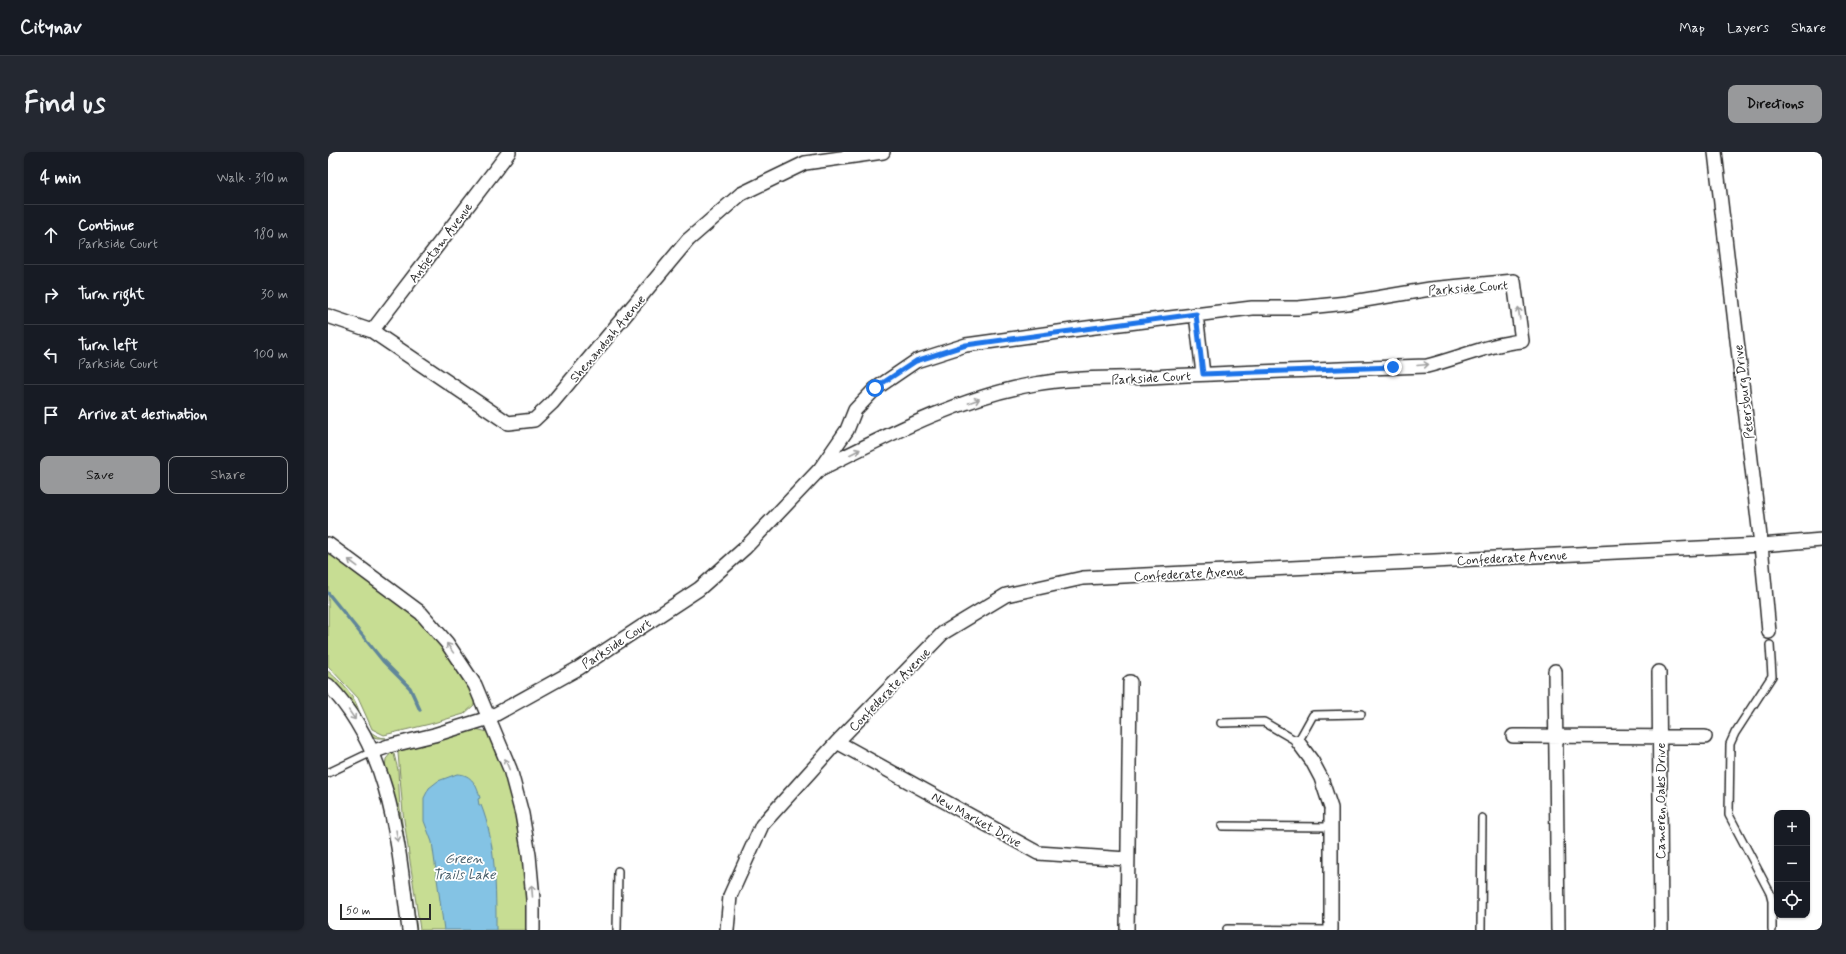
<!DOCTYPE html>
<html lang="en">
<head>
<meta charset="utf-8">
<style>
  body { margin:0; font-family:Mynerve,sans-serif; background:#242831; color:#f1f3f6 }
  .controls { position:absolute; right:12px; bottom:12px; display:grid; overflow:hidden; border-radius:8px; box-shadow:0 1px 3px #0004 }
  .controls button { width:36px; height:36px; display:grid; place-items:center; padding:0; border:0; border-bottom:1px solid #363941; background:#171b24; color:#f1f3f6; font:20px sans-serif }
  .scale { position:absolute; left:12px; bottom:10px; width:91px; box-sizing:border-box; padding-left:4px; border:2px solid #2b2b2b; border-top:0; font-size:11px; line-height:14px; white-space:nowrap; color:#2b2b2b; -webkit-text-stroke:3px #fff; paint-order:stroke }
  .stop { position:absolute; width:12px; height:12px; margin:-9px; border:3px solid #1a73e8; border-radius:50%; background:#fff }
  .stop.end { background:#1a73e8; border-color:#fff; box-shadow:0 1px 4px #0008 }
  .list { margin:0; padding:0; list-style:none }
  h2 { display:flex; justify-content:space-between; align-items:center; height:52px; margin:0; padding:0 16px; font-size:17px }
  h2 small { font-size:13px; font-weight:400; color:#9ea1a6 }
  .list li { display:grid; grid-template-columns:26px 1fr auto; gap:12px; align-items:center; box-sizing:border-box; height:60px; padding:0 16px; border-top:1px solid #363941 }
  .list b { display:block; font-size:15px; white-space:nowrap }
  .list p { margin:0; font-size:13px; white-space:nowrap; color:#9ea1a6 }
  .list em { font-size:13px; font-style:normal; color:#9ea1a6 }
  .actions { display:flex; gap:8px; padding:12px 16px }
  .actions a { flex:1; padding:9px 0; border:1px solid #98999b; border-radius:8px; text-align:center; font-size:14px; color:#98999b }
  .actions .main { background:#98999b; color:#111 }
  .icon { flex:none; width:22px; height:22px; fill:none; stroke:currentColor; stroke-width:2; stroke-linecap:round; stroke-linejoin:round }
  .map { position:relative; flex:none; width:1494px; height:778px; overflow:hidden; border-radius:8px }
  header { display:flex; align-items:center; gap:24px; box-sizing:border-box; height:56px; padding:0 20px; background:#171b24; border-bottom:1px solid #363941 }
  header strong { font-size:19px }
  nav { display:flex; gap:22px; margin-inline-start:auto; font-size:14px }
  .intro { display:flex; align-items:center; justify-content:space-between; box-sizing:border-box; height:96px; padding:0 24px }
  h1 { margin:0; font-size:28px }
  .button { padding:10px 18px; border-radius:8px; background:#98999b; color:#111; font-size:14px; font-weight:700 }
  main { display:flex; gap:24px; padding:0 24px }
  aside { flex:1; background:#171b24; border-radius:8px; box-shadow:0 1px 3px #0004 }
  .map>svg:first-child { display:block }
  .green { fill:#c7dd93; stroke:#79845f }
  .water { fill:#84c3e4; stroke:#60869a }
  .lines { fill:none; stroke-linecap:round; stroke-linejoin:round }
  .stream { stroke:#60869a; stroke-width:3.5 }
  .lane-casing { stroke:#2b2b2b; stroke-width:10 }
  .street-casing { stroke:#2b2b2b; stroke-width:16 }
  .lane { stroke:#fff; stroke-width:7 }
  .street { stroke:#fff; stroke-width:13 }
  .oneway { stroke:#a0a0a0 }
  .route { stroke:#1a73e8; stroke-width:5 }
  .labels { text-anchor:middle; stroke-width:3.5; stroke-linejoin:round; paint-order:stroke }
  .street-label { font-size:13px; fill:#2b2b2b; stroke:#fff }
  .water-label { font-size:14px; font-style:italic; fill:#4a606c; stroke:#fff }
</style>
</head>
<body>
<header>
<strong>Citynav</strong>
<nav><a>Map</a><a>Layers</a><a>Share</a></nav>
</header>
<div class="intro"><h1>Find us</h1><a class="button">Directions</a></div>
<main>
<aside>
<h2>4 min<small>Walk · 310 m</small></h2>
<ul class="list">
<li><svg class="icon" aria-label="ahead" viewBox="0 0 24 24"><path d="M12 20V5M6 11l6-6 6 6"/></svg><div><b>Continue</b><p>Parkside Court</p></div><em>180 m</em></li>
<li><svg class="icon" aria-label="right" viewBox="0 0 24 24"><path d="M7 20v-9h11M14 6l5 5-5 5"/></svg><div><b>Turn right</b></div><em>30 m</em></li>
<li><svg class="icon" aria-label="left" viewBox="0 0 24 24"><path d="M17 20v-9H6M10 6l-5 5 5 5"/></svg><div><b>Turn left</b><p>Parkside Court</p></div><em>100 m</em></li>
<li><svg class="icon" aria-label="arrive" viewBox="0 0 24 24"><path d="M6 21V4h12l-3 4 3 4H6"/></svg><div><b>Arrive at destination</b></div></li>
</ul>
<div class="actions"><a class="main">Save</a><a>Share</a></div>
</aside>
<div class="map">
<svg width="1494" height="778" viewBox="0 0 1494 778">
  <rect width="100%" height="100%" fill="#fff"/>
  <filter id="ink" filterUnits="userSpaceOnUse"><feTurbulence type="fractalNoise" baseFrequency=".025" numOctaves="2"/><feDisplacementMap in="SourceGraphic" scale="8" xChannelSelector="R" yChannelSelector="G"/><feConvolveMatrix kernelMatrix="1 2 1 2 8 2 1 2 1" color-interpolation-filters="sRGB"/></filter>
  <g filter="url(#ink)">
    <path class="green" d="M0,399L94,470C106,483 148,536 146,553L136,562L102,572L56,583L44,577L30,546L0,514Z
      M0,519C8,526 18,535 24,544C34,559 35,585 58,586H49L43,584L11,538L0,525Z
      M148,577L160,580L177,621L194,691L199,739V778H92L75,661L70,601L71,598L120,586Z
      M63,601L66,602L70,618L72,656L89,778H86L73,676L57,616L58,607Z"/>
    <path class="water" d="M129,622C144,622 149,634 152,646L150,647L151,653H153C168,690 168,739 168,778H116L104,690L96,669V646L101,636L110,629Z"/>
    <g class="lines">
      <path class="stream" d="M0,441L55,509L82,536L92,558"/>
      <g class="lane-casing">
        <path id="lane" d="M1442,493L1444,524L1407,581L1402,592L1401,663L1442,741L1444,749V778
          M893,571L936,570L970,590L985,563L1033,562
          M0,621L44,600
          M894,674L1003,675
          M899,777L1000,778
          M289,778L290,719
          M1153,778L1154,666"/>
      </g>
      <g class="street-casing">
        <path id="street" d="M1387,0L1433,393L1441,480
          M868,162L875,222
          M0,164L44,179L180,271L206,268L224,251L360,88L413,42L477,11L555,0
          M44,179L181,0
          M0,392L93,461L119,491L147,533L182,617L194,662L201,703L205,747V778
          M1227,519L1230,778
          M1331,520L1333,778
          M0,533C64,599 70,692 81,778
          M1185,584L1377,585
          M509,590L710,701L799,707
          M970,590L984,609L993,626L1003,656V778
          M44,600L61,594L106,583L161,566L251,516L371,437L417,396L492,317L519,278L527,258L547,237L588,209L638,193L759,176L924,156H970L1019,151L1102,137L1186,129L1194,189C1162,192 1131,206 1099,214C1007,217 915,220 823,225C785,227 745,225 707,232C632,245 560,283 492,317
          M399,778L402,744L434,673L509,590L615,481L678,443L755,426L1433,393L1494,388
          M799,778L802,530"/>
      </g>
      <use href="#lane" class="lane"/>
      <use href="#street" class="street"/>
    </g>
    <defs><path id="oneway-shaft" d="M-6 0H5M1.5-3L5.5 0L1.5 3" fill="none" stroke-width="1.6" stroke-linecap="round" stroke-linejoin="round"/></defs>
    <g class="oneway">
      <use href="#oneway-shaft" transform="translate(1191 161) rotate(-97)"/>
      <use href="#oneway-shaft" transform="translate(1095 213) rotate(-5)"/>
      <use href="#oneway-shaft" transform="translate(646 249) rotate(-20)"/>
      <use href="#oneway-shaft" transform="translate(527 300) rotate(-27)"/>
      <use href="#oneway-shaft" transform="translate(25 411) rotate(-143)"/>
      <use href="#oneway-shaft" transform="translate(122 496) rotate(-125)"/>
      <use href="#oneway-shaft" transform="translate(24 563) rotate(56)"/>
      <use href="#oneway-shaft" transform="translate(179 612) rotate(-112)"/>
      <use href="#oneway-shaft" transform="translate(69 684) rotate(81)"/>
      <use href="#oneway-shaft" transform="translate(204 739) rotate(-95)"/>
    </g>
  </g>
  <g class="lines" filter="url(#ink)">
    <path class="route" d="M547,236L588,209L638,193L868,162L875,222L1065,215"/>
  </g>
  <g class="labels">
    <g class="street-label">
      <text transform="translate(112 90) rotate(-53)" y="5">Antietam Avenue</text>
      <text transform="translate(1140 135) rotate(-4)" y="5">Parkside Court</text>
      <text transform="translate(279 186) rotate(-50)" y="5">Shenandoah Avenue</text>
      <text transform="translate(823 225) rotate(-3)" y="5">Parkside Court</text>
      <text transform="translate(1415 240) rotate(-97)" y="5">Petersburg Drive</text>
      <text transform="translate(1184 405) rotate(-3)" y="5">Confederate Avenue</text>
      <text transform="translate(861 421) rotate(-3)" y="5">Confederate Avenue</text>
      <text transform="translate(288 491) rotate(-33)" y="5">Parkside Court</text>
      <text transform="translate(561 537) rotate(-46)" y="5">Confederate Avenue</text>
      <text transform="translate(1332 649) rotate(-90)" y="5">Cameren Oaks Drive</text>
      <text transform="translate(649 667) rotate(29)" y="5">New Market Drive</text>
    </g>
    <g class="water-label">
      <text x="136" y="711">Green<tspan x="136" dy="16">Trails Lake</tspan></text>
    </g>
  </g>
</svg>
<div class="controls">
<button>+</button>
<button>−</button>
<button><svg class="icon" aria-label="locate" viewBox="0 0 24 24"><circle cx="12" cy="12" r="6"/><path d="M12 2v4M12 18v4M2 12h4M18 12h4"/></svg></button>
</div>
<div class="scale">50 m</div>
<div class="stop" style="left:547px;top:236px"></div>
<div class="stop end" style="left:1065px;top:215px"></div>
</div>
</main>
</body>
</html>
